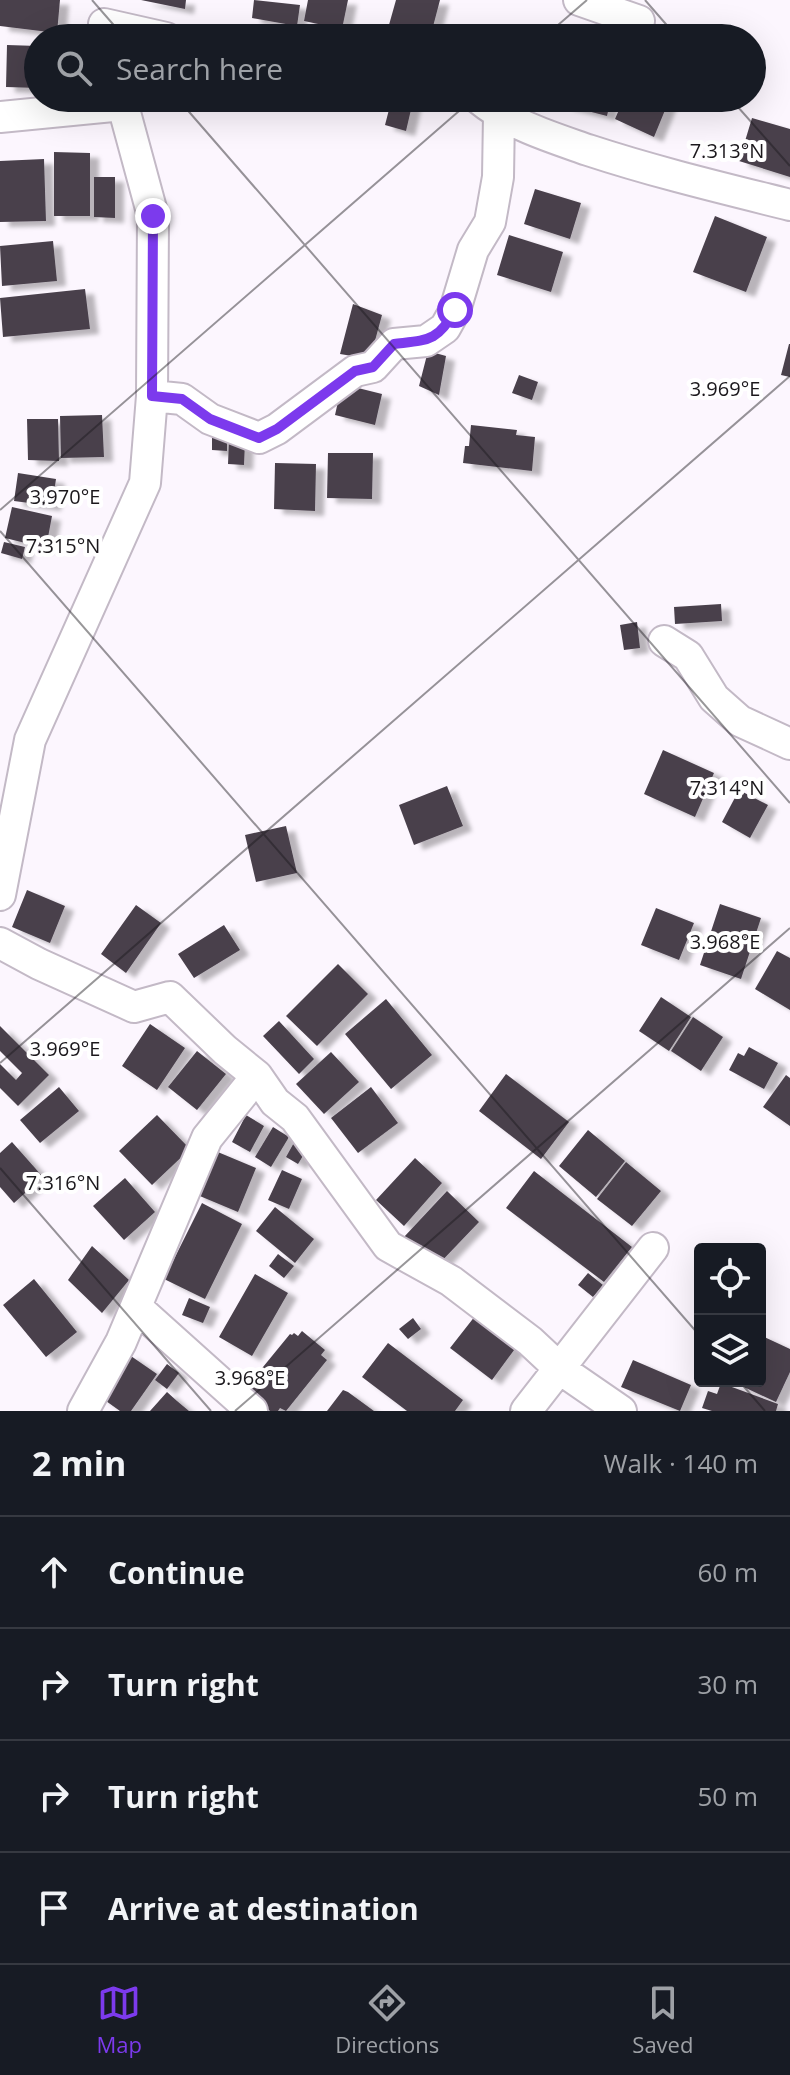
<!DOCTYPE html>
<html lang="en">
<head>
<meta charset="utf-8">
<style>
  body { margin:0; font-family:"Open Sans",sans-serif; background:#20242c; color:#f1f3f6 }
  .controls { position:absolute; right:24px; bottom:24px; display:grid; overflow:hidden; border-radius:8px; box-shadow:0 8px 32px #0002 }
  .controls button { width:72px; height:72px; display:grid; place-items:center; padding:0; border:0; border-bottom:2px solid #363941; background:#171b24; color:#f1f3f6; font:40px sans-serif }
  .stop { position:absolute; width:24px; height:24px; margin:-18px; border:6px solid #7c3aed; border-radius:50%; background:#fff }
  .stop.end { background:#7c3aed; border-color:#fff; box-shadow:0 2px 8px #0008 }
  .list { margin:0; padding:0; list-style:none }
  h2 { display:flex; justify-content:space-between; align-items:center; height:104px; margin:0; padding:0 32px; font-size:34px }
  h2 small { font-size:26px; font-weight:400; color:#9ea1a6 }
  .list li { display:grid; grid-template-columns:52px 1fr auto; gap:24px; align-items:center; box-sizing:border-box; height:112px; padding:0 32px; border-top:2px solid #363941 }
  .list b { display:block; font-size:30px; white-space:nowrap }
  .list em { font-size:26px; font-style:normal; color:#9ea1a6 }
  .icon { flex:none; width:44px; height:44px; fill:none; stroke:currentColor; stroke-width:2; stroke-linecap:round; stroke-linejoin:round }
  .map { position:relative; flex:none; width:790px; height:1411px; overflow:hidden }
  .search { position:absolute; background:#171b24; box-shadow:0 8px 32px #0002; left:24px; right:24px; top:24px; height:88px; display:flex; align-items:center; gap:20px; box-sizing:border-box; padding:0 28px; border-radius:44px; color:#9ea1a6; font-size:30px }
  .sheet { height:552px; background:#171b24 }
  nav { display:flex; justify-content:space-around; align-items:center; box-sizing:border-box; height:112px; border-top:2px solid #363941; background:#171b24; font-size:22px; color:#9ea1a6 }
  nav a { display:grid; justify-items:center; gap:4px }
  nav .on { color:#7c3aed }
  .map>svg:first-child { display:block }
  .building { fill:#4a414c; filter:url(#shadow) }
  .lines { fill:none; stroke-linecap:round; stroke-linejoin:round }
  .street-casing { stroke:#c3b9c6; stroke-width:34 }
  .street { stroke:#fff; stroke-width:30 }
  .route { stroke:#7c3aed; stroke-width:10 }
  .ticks { fill:none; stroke:#1b181c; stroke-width:2; stroke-opacity:0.45 }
  .ticks-label { font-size:20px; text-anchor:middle; fill:#1b181c; stroke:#fff; stroke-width:8; stroke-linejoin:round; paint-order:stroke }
</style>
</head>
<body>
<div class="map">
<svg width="790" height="1411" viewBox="0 0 790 1411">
  <defs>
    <filter id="shadow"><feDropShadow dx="9" dy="5" stdDeviation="2" flood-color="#0004"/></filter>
  </defs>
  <rect width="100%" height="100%" fill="#fcf6fe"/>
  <path class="building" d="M0,0H60L57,33L0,26Z
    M141,0H186L185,9Z
    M254,0L300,5L297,26L252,18Z
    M308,0H348L342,29L304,21Z
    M396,0H440L430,38H408L387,32Z
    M462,27L501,37V38H459Z
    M7,45L38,46V88L6,87Z
    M392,98L413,101L406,131L385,125Z
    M565,98H611L607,116L564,105Z
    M624,98H670L654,137L615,119Z
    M752,118L790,129V177L739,161Z
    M54,152L90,153V216H54Z
    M44,159L46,221L0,222V161Z
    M94,177H115V218L94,217Z
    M535,189L581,203L570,239L524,224Z
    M715,216L767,237L746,292L693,272Z
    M509,235L563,252L551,292L497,275Z
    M53,241L57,281L2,286L0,246Z
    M85,289L90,329L3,337L0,298Z
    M353,304L382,315L370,359L340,354Z
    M789,344H790V377L781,375Z
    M428,351L446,356L439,395L419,386Z
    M519,375L538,382L532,400L512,393Z
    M342,384L382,394L375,425L335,415Z
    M102,415L104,457L61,458L60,416Z
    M27,419H58L59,461L28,460Z
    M471,425L517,430L516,435L535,437L532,471L463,463L465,446H469Z
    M212,434H227V451L212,450Z
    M229,440L245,442L244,465L228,464Z
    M328,453H373L372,499L327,498Z
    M275,463L316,464L315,511L274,509Z
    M18,473L56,479L52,506L14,501Z
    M12,507L52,516L46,548L5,538Z
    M4,542L25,547L22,559L1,553Z
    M721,604L722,621L675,624L674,607Z
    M637,622L640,648L624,650L620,625Z
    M663,750L714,773L695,817L644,794Z
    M447,786L463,826L414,845L399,805Z
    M739,790L768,805L750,838L722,822Z
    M286,826L297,873L256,882L245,835Z
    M27,890L65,906L50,943L12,927Z
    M720,904L761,918L741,979L700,965Z
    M136,905L161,923L126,973L101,954Z
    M656,908L694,923L679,960L641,945Z
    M224,925L240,950L194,978L178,954Z
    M777,951L790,958V1010L755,989Z
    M338,964L368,994L317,1046L286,1016Z
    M661,997L691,1017L669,1051L639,1031Z
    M386,999L432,1055L391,1089L345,1034Z
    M693,1017L723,1037L701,1071L671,1051Z
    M279,1021L314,1059L299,1074L263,1036Z
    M150,1024L185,1048L157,1090L122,1066Z
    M0,1026L49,1075L18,1106L0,1088V1064L16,1080L22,1073L0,1051Z
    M749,1047L778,1063L764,1089L729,1070L738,1053L744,1056Z
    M197,1051L226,1074L197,1110L168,1087Z
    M331,1052L359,1082L324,1114L296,1084Z
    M506,1074L569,1122L541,1159L479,1111Z
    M786,1075L790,1078V1126L763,1107Z
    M59,1087L79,1111L40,1143L20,1120Z
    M371,1087L398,1123L358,1153L331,1118Z
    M157,1115L190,1149L152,1185L119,1151Z
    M246,1115L264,1126L250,1152L232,1142Z
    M273,1127L289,1137L271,1167L255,1157Z
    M588,1130L625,1161L596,1197L559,1166Z
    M296,1139L309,1146L298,1164L286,1157Z
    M12,1142L43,1177L14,1203L0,1187V1153Z
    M213,1150L256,1168L238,1212L195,1194Z
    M415,1158L442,1183L404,1226L376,1200Z
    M626,1162L661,1191L632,1226L597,1199Z
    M282,1170L302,1179L289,1209L268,1200Z
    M534,1171L632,1247L604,1282L506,1208Z
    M125,1178L155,1212L124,1240L93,1206Z
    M447,1191L479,1222L436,1267L404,1237Z
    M202,1203L242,1224L205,1299L164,1279Z
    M275,1207L314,1239L295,1263L256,1231Z
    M92,1246L129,1280L102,1313L68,1280Z
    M278,1254L294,1266L284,1278L269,1266Z
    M588,1273L603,1285L593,1297L578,1285Z
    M255,1274L288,1293L252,1356L219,1337Z
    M34,1279L77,1332L46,1357L3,1305Z
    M189,1298L210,1307L203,1323L182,1315Z
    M479,1311L520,1342L492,1380L450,1348Z
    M413,1318L421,1329L408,1339L399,1329Z
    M302,1331L325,1350L321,1355L327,1360L286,1411L280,1408L278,1411H270L245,1389L290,1334L292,1335L294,1333L298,1336Z
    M760,1335L790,1349V1372L776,1402L731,1381H760Z
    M388,1343L463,1400L455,1411H407L362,1377Z
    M128,1354L157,1374L131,1411H120L99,1396Z
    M633,1360L691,1385L680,1411L621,1387Z
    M167,1364L179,1373L167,1389L155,1380Z
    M721,1383L778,1404L776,1411H712L702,1408L708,1391L717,1394Z
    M343,1390L348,1392L374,1411H327Z
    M167,1392L177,1401L189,1411H150Z"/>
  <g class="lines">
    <g class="street-casing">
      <path id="street" d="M579,0L639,21
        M104,24L166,38
        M478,98C511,125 548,136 588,150C655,172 722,188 790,205
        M0,117L123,105
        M152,396L182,399L210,419L259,438L277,429L355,371L373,367L394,344L426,341L445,328L455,310L473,250L490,222L498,177L499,115
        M664,641L688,656L714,698L740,721L790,744
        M0,895L30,740L145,483L152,396L153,216L121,98
        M0,943L39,964L134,1007L170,997L225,1050L257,1076L275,1102L295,1118L388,1246L451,1281L530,1341L560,1369L621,1411
        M136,1307L252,1411
        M83,1411L121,1342L207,1138L257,1076
        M526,1411L653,1248"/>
    </g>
    <use href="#street" class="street"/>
  </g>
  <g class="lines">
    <path class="route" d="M153,216L152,396L182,399L210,419L259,438L277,429L355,371L373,367L394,344C427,340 438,342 455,310"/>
  </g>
  <path class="ticks" d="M92,0L125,38M645,0L678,38M543,38L587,0M177,98L790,803M730,98L790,166M0,510L474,98M0,531L700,1336M0,1063L790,376M0,1168L211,1411M739,1381L765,1411M235,1411L790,928"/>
  <g class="ticks-label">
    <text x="727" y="158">7.313°N</text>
    <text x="725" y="396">3.969°E</text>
    <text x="65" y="504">3.970°E</text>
    <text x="63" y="553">7.315°N</text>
    <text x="727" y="795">7.314°N</text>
    <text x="725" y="949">3.968°E</text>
    <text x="65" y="1056">3.969°E</text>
    <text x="63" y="1190">7.316°N</text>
    <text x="250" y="1385">3.968°E</text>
  </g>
</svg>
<div class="controls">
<button><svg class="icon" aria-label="locate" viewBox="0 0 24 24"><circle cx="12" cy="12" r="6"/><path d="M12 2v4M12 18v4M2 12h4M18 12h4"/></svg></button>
<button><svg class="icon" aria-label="layers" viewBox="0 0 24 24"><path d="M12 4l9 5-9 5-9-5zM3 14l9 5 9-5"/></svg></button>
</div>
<div class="stop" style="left:455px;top:310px"></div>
<div class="stop end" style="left:153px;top:216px"></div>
<div class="search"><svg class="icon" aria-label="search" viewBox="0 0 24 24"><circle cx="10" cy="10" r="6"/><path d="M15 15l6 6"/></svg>Search here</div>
</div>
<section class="sheet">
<h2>2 min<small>Walk · 140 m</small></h2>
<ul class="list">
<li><svg class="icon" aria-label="ahead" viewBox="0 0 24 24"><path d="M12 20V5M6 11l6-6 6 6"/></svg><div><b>Continue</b></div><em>60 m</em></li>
<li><svg class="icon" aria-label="right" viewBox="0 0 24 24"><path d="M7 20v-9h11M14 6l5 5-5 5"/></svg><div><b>Turn right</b></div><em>30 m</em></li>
<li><svg class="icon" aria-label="right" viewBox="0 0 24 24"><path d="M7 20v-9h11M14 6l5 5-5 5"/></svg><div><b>Turn right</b></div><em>50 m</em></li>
<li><svg class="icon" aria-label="arrive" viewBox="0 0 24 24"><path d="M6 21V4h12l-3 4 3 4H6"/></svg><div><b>Arrive at destination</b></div></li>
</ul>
</section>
<nav>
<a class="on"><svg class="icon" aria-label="map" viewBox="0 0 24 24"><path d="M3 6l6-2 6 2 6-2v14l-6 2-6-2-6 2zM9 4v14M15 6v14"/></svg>Map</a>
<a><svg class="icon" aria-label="directions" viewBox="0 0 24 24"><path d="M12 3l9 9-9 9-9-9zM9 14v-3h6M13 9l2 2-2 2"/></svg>Directions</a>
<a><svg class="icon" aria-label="saved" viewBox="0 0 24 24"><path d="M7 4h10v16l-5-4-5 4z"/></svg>Saved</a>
</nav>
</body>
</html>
